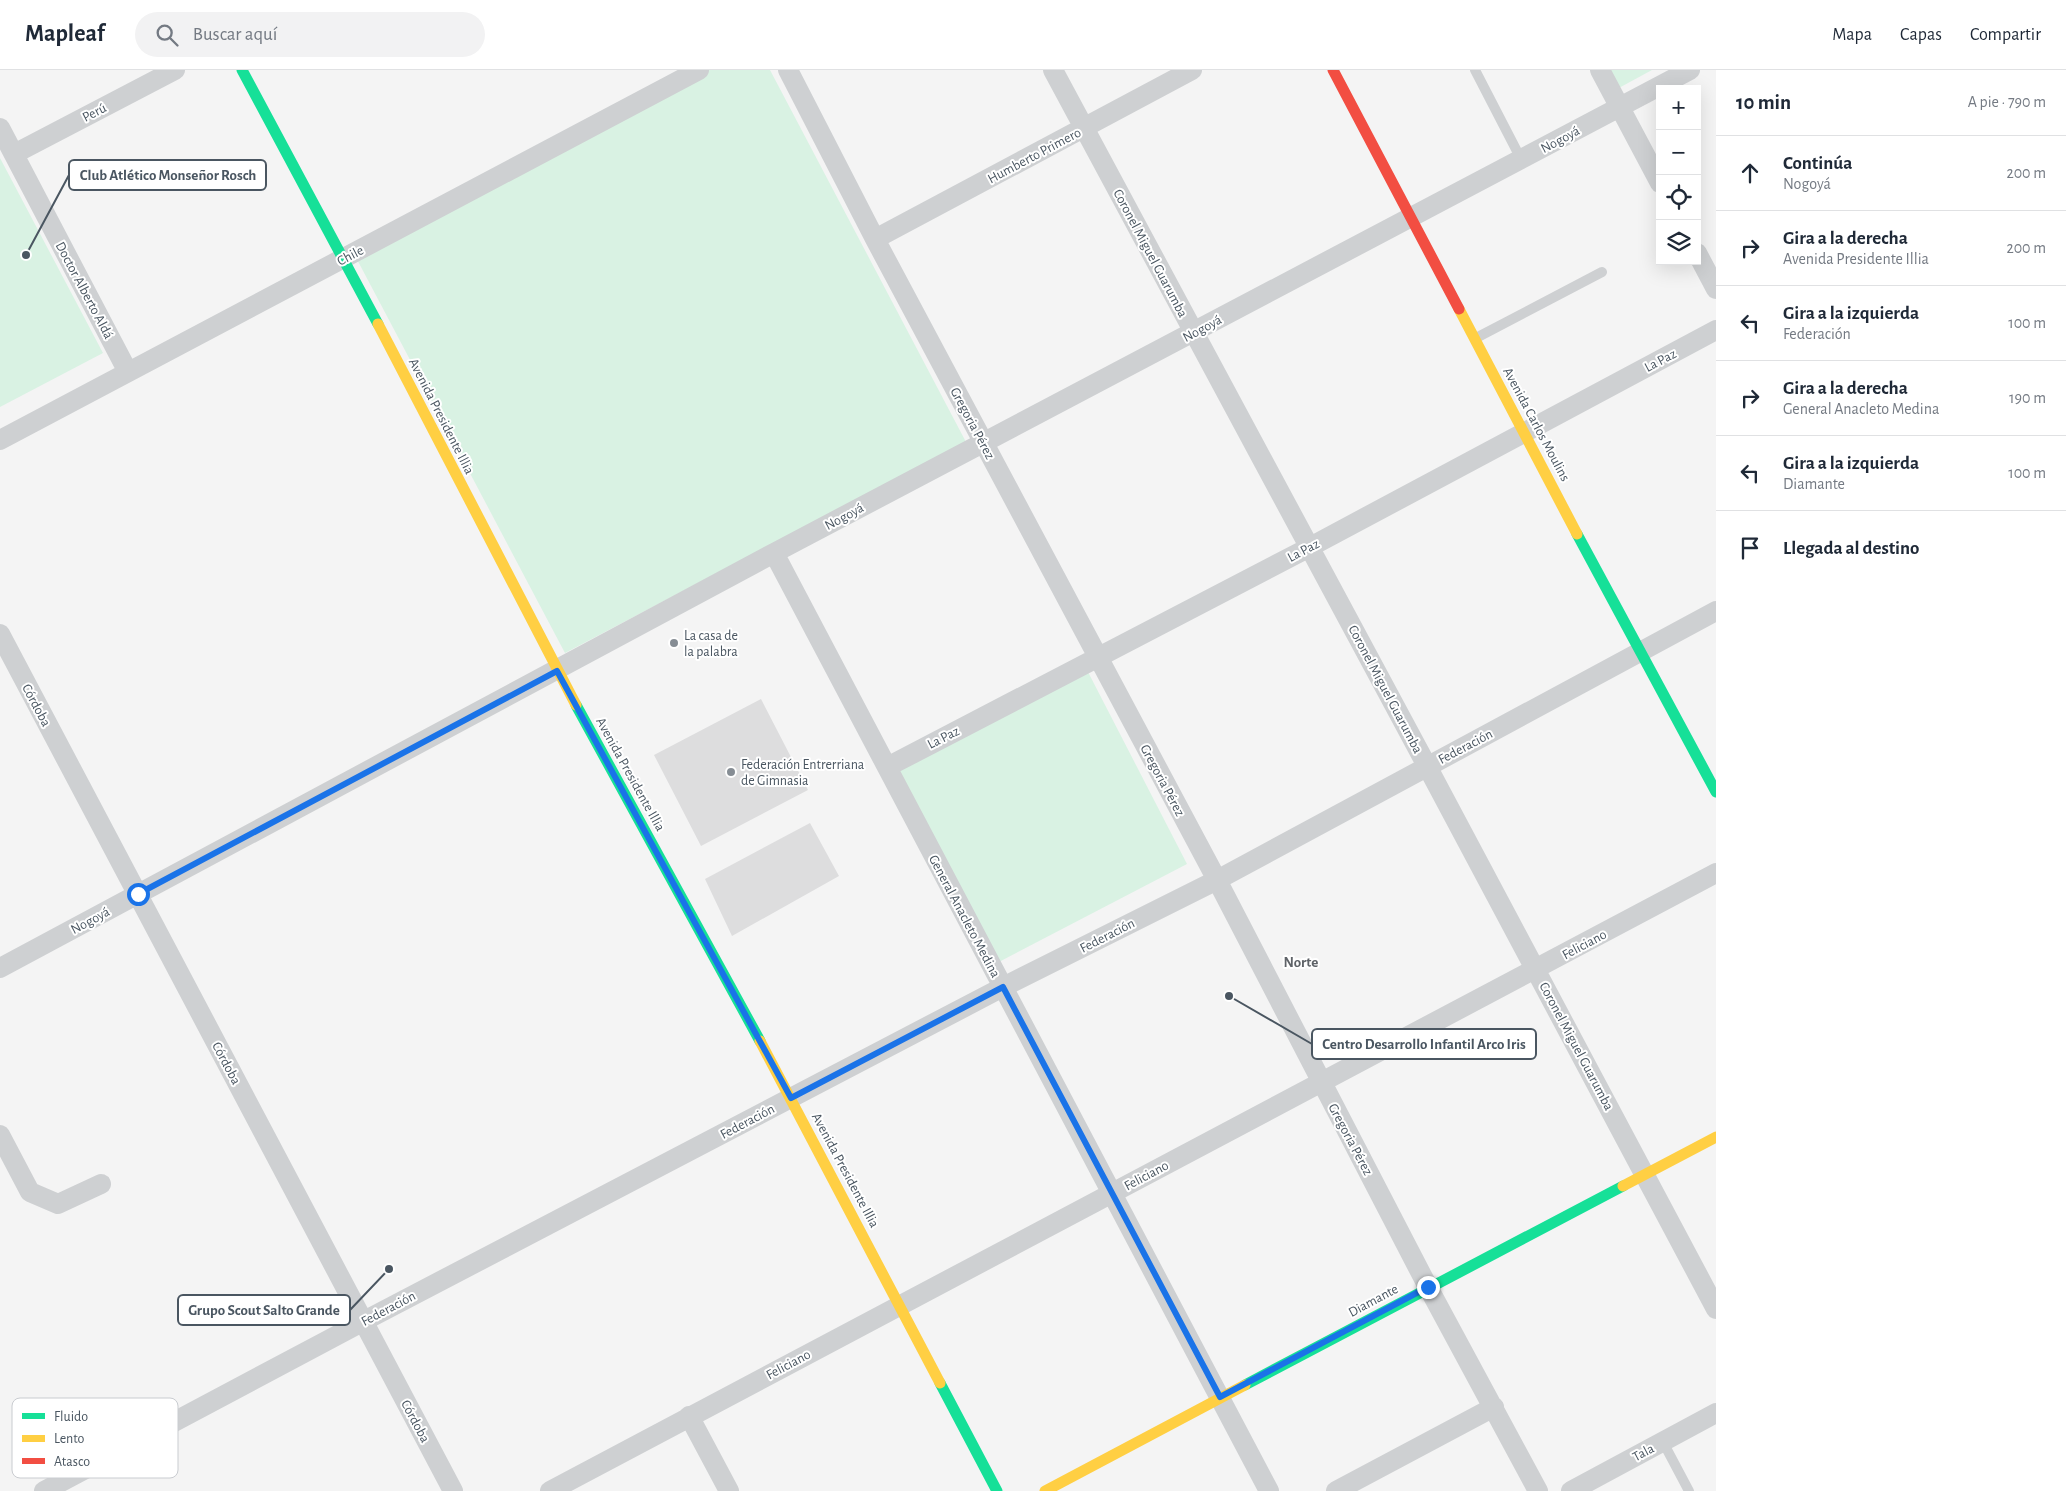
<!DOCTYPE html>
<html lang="es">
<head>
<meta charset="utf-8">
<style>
  body { margin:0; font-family:"Alegreya Sans",sans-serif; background:#f2f2f3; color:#1f2937 }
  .controls { position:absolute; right:15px; top:15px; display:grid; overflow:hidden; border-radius:0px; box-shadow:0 5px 20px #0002 }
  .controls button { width:45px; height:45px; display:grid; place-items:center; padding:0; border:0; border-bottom:1px solid #e0e1e3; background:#fff; color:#1f2937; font:25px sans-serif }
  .stop { position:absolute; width:15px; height:15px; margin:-11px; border:4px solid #1a73e8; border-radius:50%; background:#fff }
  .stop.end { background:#1a73e8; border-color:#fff; box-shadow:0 1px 5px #0008 }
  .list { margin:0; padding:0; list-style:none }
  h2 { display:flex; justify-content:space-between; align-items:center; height:65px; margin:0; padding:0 20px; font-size:21px }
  h2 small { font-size:16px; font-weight:400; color:#747a83 }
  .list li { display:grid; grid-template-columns:32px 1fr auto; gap:15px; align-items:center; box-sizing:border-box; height:75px; padding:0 20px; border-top:1px solid #e0e1e3 }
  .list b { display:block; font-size:19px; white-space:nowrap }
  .list p { margin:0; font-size:16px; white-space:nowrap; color:#747a83 }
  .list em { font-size:16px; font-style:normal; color:#747a83 }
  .icon { flex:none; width:28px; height:28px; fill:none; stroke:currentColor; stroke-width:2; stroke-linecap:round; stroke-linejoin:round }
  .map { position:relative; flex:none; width:1716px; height:1421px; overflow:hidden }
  header { display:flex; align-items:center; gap:30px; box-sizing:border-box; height:70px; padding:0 25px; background:#fff; border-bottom:1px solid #e0e1e3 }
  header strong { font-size:24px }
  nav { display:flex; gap:28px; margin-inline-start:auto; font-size:18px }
  .search { width:350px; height:45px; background:#f2f2f3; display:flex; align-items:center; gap:12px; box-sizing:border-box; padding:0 18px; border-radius:28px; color:#747a83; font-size:19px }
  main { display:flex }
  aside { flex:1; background:#fff }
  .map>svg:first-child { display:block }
  .green { fill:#d9f2e3 }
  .building { fill:#ddddde }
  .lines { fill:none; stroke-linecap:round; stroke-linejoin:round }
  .lane { stroke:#ced0d2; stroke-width:10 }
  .street { stroke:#ced0d2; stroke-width:20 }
  .fast { stroke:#16e098; stroke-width:11 }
  .slow { stroke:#ffcf43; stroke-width:11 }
  .jam { stroke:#f24e42; stroke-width:11 }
  .route { stroke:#1a73e8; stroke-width:6 }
  .poi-dot { fill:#868d94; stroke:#fff; stroke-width:2 }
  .labels { text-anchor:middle; stroke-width:4; stroke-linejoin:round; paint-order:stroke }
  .street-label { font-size:14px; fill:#4a5661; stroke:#fff }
  .poi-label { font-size:14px; fill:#4a5661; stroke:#fff; text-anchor:start }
  .neighbourhood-label { font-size:15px; font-weight:bold; fill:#5f6368; stroke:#fff }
  .key { fill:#fff; stroke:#c9ccd0; stroke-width:1 }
  .key-label { font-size:14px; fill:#4a5661 }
  .leader { fill:none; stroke:#4a5661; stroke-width:2 }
  .callout-dot { fill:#4a5661; stroke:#fff; stroke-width:2 }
  .callout { fill:#fff; stroke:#4a5661; stroke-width:2 }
  .callout-label { font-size:15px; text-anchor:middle; font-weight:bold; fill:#4a5661 }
</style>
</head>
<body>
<header>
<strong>Mapleaf</strong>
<div class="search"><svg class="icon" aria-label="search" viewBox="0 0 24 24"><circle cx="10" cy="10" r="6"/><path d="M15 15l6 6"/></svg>Buscar aquí</div>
<nav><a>Mapa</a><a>Capas</a><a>Compartir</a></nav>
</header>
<main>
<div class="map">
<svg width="1716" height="1421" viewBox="0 0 1716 1421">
  <rect width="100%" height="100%" fill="#f4f4f4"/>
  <path class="green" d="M693,0H770L966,372L565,583L352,180Z
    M1607,0H1652L1617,19Z
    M0,88L103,283L0,337Z
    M1087,600L1187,794L997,893L896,698Z"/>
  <path class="building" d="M761,629L808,720L701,776L654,685Z
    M810,753L839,806L732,866L705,809Z"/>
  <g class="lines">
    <path class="lane" d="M1475,0L1521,89
      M1476,268L1602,202
      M1663,1372L1689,1421"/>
    <path class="street" d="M788,0L875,169L1217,810L1428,1217L1538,1421
      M1053,0L1427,696L1716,1239
      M1600,0L1660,113
      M0,58L128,302
      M14,84L175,0
      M875,169L1192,0
      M1697,183L1716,219
      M0,370L699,0
      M774,483L1269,1421
      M0,564L453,1421
      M887,697L1310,477L1716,260
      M0,898L774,483L1690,0
      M0,1065L30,1122L58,1134L101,1114
      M689,1346L729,1421
      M44,1421L364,1251L1003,917L1217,810L1716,541
      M550,1421L1716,803
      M1336,1421L1494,1337
      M1571,1421L1716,1343"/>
    <path class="fast" d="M242,0L378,254
      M1577,464L1716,722
      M576,635L760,971
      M940,1313L997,1421
      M1245,1315L1623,1116"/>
    <path class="slow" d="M1459,239L1577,464
      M378,254L576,635
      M760,971L940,1313
      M1623,1116L1716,1067
      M1045,1421L1245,1315"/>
    <path class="jam" d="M1333,0L1459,239"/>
  </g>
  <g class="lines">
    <path class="route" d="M138,824L557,601L791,1028L1003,917L1220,1327L1428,1217"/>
  </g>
  <g class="poi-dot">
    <circle cx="674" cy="573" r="5"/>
    <circle cx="731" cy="702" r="5"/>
  </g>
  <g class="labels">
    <g class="street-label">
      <text transform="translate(94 42) rotate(-27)" y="5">Perú</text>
      <text transform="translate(1560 69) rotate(-28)" y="5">Nogoyá</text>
      <text transform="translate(1034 85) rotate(-28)" y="5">Humberto Primero</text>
      <text transform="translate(1151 183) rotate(62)" y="5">Coronel Miguel Guarumba</text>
      <text transform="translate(350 185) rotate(-28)" y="5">Chile</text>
      <text transform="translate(85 220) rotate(62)" y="5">Doctor Alberto Aldá</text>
      <text transform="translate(1202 258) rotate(-28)" y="5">Nogoyá</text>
      <text transform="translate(1660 290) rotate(-28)" y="5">La Paz</text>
      <text transform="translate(442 346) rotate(63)" y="5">Avenida Presidente Illia</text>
      <text transform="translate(973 353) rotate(62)" y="5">Gregoria Pérez</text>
      <text transform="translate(1537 354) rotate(62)" y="5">Avenida Carlos Moulins</text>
      <text transform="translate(844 446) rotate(-28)" y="5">Nogoyá</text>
      <text transform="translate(1303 480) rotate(-28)" y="5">La Paz</text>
      <text transform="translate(1386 619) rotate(62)" y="5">Coronel Miguel Guarumba</text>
      <text transform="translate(37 635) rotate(62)" y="5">Córdoba</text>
      <text transform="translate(943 667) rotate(-27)" y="5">La Paz</text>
      <text transform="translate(1465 676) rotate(-28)" y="5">Federación</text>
      <text transform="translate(631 704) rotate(61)" y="5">Avenida Presidente Illia</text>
      <text transform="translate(1163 710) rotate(62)" y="5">Gregoria Pérez</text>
      <text transform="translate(965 846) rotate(62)" y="5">General Anacleto Medina</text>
      <text transform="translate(90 850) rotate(-28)" y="5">Nogoyá</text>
      <text transform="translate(1107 865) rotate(-27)" y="5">Federación</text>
      <text transform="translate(1584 874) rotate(-28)" y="5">Feliciano</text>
      <text transform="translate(1577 976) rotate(62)" y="5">Coronel Miguel Guarumba</text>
      <text transform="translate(227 993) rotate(62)" y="5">Córdoba</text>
      <text transform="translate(747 1051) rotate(-28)" y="5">Federación</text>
      <text transform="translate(1351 1069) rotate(62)" y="5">Gregoria Pérez</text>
      <text transform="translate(846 1100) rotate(62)" y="5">Avenida Presidente Illia</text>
      <text transform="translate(1146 1105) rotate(-28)" y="5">Feliciano</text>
      <text transform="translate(1373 1230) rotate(-28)" y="5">Diamante</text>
      <text transform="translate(388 1238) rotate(-28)" y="5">Federación</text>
      <text transform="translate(788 1294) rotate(-28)" y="5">Feliciano</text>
      <text transform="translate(416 1351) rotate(62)" y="5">Córdoba</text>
      <text transform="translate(1643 1382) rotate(-28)" y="5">Tala</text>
    </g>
    <g class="poi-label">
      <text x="684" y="570">La casa de<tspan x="684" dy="16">la palabra</tspan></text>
      <text x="741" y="699">Federación Entrerriana<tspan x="741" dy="16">de Gimnasia</tspan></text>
    </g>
    <g class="neighbourhood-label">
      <text x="1301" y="897">Norte</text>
    </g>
  </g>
  <rect x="12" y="1328" width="166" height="80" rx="8" class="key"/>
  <rect x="22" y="1343" width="23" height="6" fill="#16e098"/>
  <rect x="22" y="1365" width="23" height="7" fill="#ffcf43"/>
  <rect x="22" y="1388" width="23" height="6" fill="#f24e42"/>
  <g class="key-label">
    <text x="54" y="1351">Fluido</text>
    <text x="54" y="1373">Lento</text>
    <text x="54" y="1396">Atasco</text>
  </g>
  <path class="leader" d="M26 185L69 105M1229 926L1312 974M389 1199L350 1240"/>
  <g class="callout-dot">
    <circle cx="26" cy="185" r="5"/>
    <circle cx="1229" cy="926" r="5"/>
    <circle cx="389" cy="1199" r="5"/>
  </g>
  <g class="callout">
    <rect x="69" y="90" width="197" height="30" rx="5"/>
    <rect x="1312" y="959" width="224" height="30" rx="5"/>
    <rect x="178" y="1225" width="172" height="30" rx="5"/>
  </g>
  <g class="callout-label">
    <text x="168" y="110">Club Atlético Monseñor Rosch</text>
    <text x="1424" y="979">Centro Desarrollo Infantil Arco Iris</text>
    <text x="264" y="1245">Grupo Scout Salto Grande</text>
  </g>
</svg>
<div class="controls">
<button>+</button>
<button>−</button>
<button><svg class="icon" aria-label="locate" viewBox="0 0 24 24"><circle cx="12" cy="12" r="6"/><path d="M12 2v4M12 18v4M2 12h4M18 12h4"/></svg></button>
<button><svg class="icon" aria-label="layers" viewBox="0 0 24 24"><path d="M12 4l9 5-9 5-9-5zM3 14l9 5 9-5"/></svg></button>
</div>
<div class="stop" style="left:138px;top:824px"></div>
<div class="stop end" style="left:1428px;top:1217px"></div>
</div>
<aside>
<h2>10 min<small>A pie · 790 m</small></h2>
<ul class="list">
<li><svg class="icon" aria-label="ahead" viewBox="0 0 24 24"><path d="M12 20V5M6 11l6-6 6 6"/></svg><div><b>Continúa</b><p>Nogoyá</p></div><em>200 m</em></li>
<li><svg class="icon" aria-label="right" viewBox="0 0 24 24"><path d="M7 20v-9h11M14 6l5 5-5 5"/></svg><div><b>Gira a la derecha</b><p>Avenida Presidente Illia</p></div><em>200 m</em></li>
<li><svg class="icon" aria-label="left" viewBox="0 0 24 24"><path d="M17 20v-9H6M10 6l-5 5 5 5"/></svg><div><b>Gira a la izquierda</b><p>Federación</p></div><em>100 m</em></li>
<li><svg class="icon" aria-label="right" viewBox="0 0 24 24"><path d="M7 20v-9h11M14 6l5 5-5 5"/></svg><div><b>Gira a la derecha</b><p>General Anacleto Medina</p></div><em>190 m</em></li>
<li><svg class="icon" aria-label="left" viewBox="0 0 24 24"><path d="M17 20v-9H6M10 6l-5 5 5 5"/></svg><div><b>Gira a la izquierda</b><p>Diamante</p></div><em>100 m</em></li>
<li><svg class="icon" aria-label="arrive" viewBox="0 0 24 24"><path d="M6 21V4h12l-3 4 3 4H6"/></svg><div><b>Llegada al destino</b></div></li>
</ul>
</aside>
</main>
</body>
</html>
